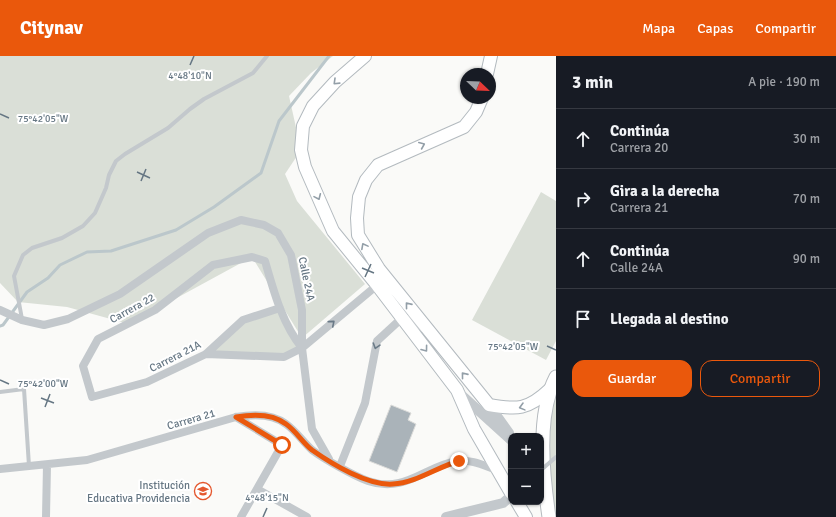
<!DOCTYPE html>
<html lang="es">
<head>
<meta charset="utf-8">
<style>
  body { margin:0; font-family:Signika,sans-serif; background:#242831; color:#f1f3f6 }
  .controls { position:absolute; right:12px; bottom:12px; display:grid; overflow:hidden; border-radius:8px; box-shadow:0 1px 3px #0004 }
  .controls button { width:36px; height:36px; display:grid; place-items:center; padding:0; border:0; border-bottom:1px solid #363941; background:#171b24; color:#f1f3f6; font:20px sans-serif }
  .compass { position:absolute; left:460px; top:12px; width:36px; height:36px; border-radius:50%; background:#171b24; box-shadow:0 1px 3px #0004; rotate:113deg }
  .stop { position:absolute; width:12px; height:12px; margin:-9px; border:3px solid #ea580c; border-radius:50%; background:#fff }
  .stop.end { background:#ea580c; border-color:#fff; box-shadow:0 1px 4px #0008 }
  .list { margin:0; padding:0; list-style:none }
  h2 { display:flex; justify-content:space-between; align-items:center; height:52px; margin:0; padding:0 16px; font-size:17px }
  h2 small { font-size:13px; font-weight:400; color:#9ea1a6 }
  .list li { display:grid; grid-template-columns:26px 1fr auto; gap:12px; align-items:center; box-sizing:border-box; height:60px; padding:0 16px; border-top:1px solid #363941 }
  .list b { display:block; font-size:15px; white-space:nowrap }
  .list p { margin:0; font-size:13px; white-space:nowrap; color:#9ea1a6 }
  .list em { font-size:13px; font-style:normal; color:#9ea1a6 }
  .actions { display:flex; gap:8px; padding:12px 16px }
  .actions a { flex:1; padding:9px 0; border:1px solid #ea580c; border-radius:12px; text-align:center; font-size:14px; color:#ea580c }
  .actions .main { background:#ea580c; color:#fff }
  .icon { flex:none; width:22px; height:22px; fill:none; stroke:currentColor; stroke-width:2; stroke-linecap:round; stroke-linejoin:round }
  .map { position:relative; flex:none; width:556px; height:461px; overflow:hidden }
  header { display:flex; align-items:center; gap:24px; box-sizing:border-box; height:56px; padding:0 20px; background:#ea580c; color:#fff }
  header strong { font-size:19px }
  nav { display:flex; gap:22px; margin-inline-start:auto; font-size:14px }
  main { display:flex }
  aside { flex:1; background:#171b24 }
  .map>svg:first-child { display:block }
  .green { fill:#dadfd7 }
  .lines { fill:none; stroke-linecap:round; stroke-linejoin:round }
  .stream { stroke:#bbc7cb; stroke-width:3 }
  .building { fill:#aab3b9; stroke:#dcdcda }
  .secondary-casing { stroke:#b3babf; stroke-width:14 }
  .primary-casing { stroke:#b5babe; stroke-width:15 }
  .service { stroke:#c3c8cc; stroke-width:4 }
  .minor { stroke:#c3c8cc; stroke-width:8 }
  .tertiary { stroke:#c3c8cc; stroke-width:10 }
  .secondary { stroke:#fff; stroke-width:12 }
  .primary { stroke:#fff; stroke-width:13 }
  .service-bridge { stroke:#c3c8cc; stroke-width:4 }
  .oneway { stroke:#939fa8 }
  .oneway2 { stroke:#6a7a87 }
  .route { stroke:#ea580c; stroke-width:5 }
  .ticks { fill:none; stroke:#657683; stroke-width:1.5 }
  .labels { text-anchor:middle; stroke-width:4; stroke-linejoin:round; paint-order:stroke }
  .street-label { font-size:11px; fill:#657683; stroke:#fff }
  .poi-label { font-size:11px; fill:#657683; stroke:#fff; text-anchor:end }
  .ticks-label { font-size:10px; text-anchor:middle; fill:#657683; stroke:#fff; stroke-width:4; stroke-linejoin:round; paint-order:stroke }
</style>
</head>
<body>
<header>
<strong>Citynav</strong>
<nav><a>Mapa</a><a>Capas</a><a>Compartir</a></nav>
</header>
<main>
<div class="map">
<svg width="556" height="461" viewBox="0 0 556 461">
  <rect width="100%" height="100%" fill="#fafaf8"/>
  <path class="green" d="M0,0H333L311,17L289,40L301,94L285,118L297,145L365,228L302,282L252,201L129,268L67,251L18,246L0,227Z
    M541,136L556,145V285L546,304L472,264Z
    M280,252L302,292L284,301L206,298L243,264Z
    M556,321V461H549L542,397Z"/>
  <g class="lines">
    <path class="stream" d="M0,270L3,269L27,236L48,222L60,209L87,196L111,195L176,174L214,151L261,117L279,65L329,0"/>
  </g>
  <path class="building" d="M391,349L411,357L408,364L416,368L397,416L369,405Z"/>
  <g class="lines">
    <g class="secondary-casing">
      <path id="secondary" d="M365,0L335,26L313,50L303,70L301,94L305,111L333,175L377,229L457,334L474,373L511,437
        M487,18L491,0
        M482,42L476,56L464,71L378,109L366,124L359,141L357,162L358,179L379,213L489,349C517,354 528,354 550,333
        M517,446L526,461"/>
    </g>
    <g class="primary-casing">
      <path id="primary" d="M549,461C543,420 536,359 556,321"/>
    </g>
    <path class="service" d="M22,263L14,220L23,199L32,192L62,182L83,170L95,157L106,132L109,119L116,105L125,98L168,72L190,53L204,43L253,17L267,0
      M0,336L24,333L29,410"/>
    <path class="minor" d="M280,252L243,264L206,298L147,326L92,341L83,310L98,283L155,254L213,209L252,201L265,205C274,236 282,267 302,292
      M0,254L22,264L44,269L68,263L120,238L208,177L241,164L264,169L278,177L291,199L302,254V292L312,373L329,403
      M206,298L284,301L302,292L381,226
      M236,361L282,389L241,461
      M340,410L365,347L377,285L402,262L412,264L423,272
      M0,413L87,404L236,361C253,358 272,357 286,368C296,375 303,386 312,394C324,403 354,420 368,425C406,438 426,409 458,405C471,403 485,410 497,414
      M257,433L307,461
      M46,461L47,409"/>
    <path class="tertiary" d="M458,336L511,384
      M489,349L509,377
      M446,461L503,447L511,440"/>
    <use href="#secondary" class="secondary"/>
    <use href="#primary" class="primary"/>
    <path class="service-bridge" d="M541,414L556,401"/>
  </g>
  <defs><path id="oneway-chevron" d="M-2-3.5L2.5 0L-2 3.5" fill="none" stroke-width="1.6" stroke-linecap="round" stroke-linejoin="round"/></defs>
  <g class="oneway">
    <use href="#oneway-chevron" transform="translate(336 26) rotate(136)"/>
    <use href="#oneway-chevron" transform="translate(422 89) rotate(-23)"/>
    <use href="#oneway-chevron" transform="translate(318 141) rotate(66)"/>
    <use href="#oneway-chevron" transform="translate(364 190) rotate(-118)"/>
    <use href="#oneway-chevron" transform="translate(408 249) rotate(-129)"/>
    <use href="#oneway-chevron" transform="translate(425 293) rotate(53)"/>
    <use href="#oneway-chevron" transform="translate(464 319) rotate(-129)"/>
    <use href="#oneway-chevron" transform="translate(522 351) rotate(165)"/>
  </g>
  <g class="oneway2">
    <use href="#oneway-chevron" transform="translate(332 267) rotate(-40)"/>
    <use href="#oneway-chevron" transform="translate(376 290) rotate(107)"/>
  </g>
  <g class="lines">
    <path class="route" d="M282,389L236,361C253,358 272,357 286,368C296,375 303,387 312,394C332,408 368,430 393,428C416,427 437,411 459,405"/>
  </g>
  <path class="ticks" d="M190,9L194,0M0,58L9,62M137,116L150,122M141,125L146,113M362,212L374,217M365,221L371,208M547,290L556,294M0,324L9,328M41,342L54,347M45,351L50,338M263,461L267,452"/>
  <defs>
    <g id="school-ring" transform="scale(0.9)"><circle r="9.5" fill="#fff" stroke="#e4572e" stroke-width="1.5"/><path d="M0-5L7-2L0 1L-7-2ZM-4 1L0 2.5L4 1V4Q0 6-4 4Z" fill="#e4572e"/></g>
  </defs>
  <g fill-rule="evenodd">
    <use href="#school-ring" x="203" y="435"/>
  </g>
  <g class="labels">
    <g class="street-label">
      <text transform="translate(307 223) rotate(78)" y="4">Calle 24A</text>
      <text transform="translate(132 252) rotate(-29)" y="4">Carrera 22</text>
      <text transform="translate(175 300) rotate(-27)" y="4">Carrera 21A</text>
      <text transform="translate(191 363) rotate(-16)" y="4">Carrera 21</text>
    </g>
    <g class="poi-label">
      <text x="190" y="433">Institución<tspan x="190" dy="13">Educativa Providencia</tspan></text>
    </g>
  </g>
  <g class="ticks-label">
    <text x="190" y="23">4°48'10"N</text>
    <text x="43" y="66">75°42'05"W</text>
    <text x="513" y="294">75°42'05"W</text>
    <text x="43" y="331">75°42'00"W</text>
    <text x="267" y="445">4°48'15"N</text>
  </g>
</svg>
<div class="controls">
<button>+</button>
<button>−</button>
</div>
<svg class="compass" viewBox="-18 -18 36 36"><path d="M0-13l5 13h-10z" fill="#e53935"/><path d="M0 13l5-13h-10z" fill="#9ea1a6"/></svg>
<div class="stop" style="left:282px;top:389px"></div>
<div class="stop end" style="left:459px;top:405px"></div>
</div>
<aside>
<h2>3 min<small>A pie · 190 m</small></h2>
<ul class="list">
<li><svg class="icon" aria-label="ahead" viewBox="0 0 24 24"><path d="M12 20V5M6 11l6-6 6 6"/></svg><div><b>Continúa</b><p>Carrera 20</p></div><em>30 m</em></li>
<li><svg class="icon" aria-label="right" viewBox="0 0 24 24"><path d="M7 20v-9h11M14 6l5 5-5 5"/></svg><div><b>Gira a la derecha</b><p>Carrera 21</p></div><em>70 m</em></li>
<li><svg class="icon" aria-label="ahead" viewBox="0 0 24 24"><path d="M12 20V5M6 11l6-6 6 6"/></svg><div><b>Continúa</b><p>Calle 24A</p></div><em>90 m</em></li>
<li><svg class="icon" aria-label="arrive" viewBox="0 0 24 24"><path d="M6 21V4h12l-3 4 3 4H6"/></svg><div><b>Llegada al destino</b></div></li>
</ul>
<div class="actions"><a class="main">Guardar</a><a>Compartir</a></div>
</aside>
</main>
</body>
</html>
